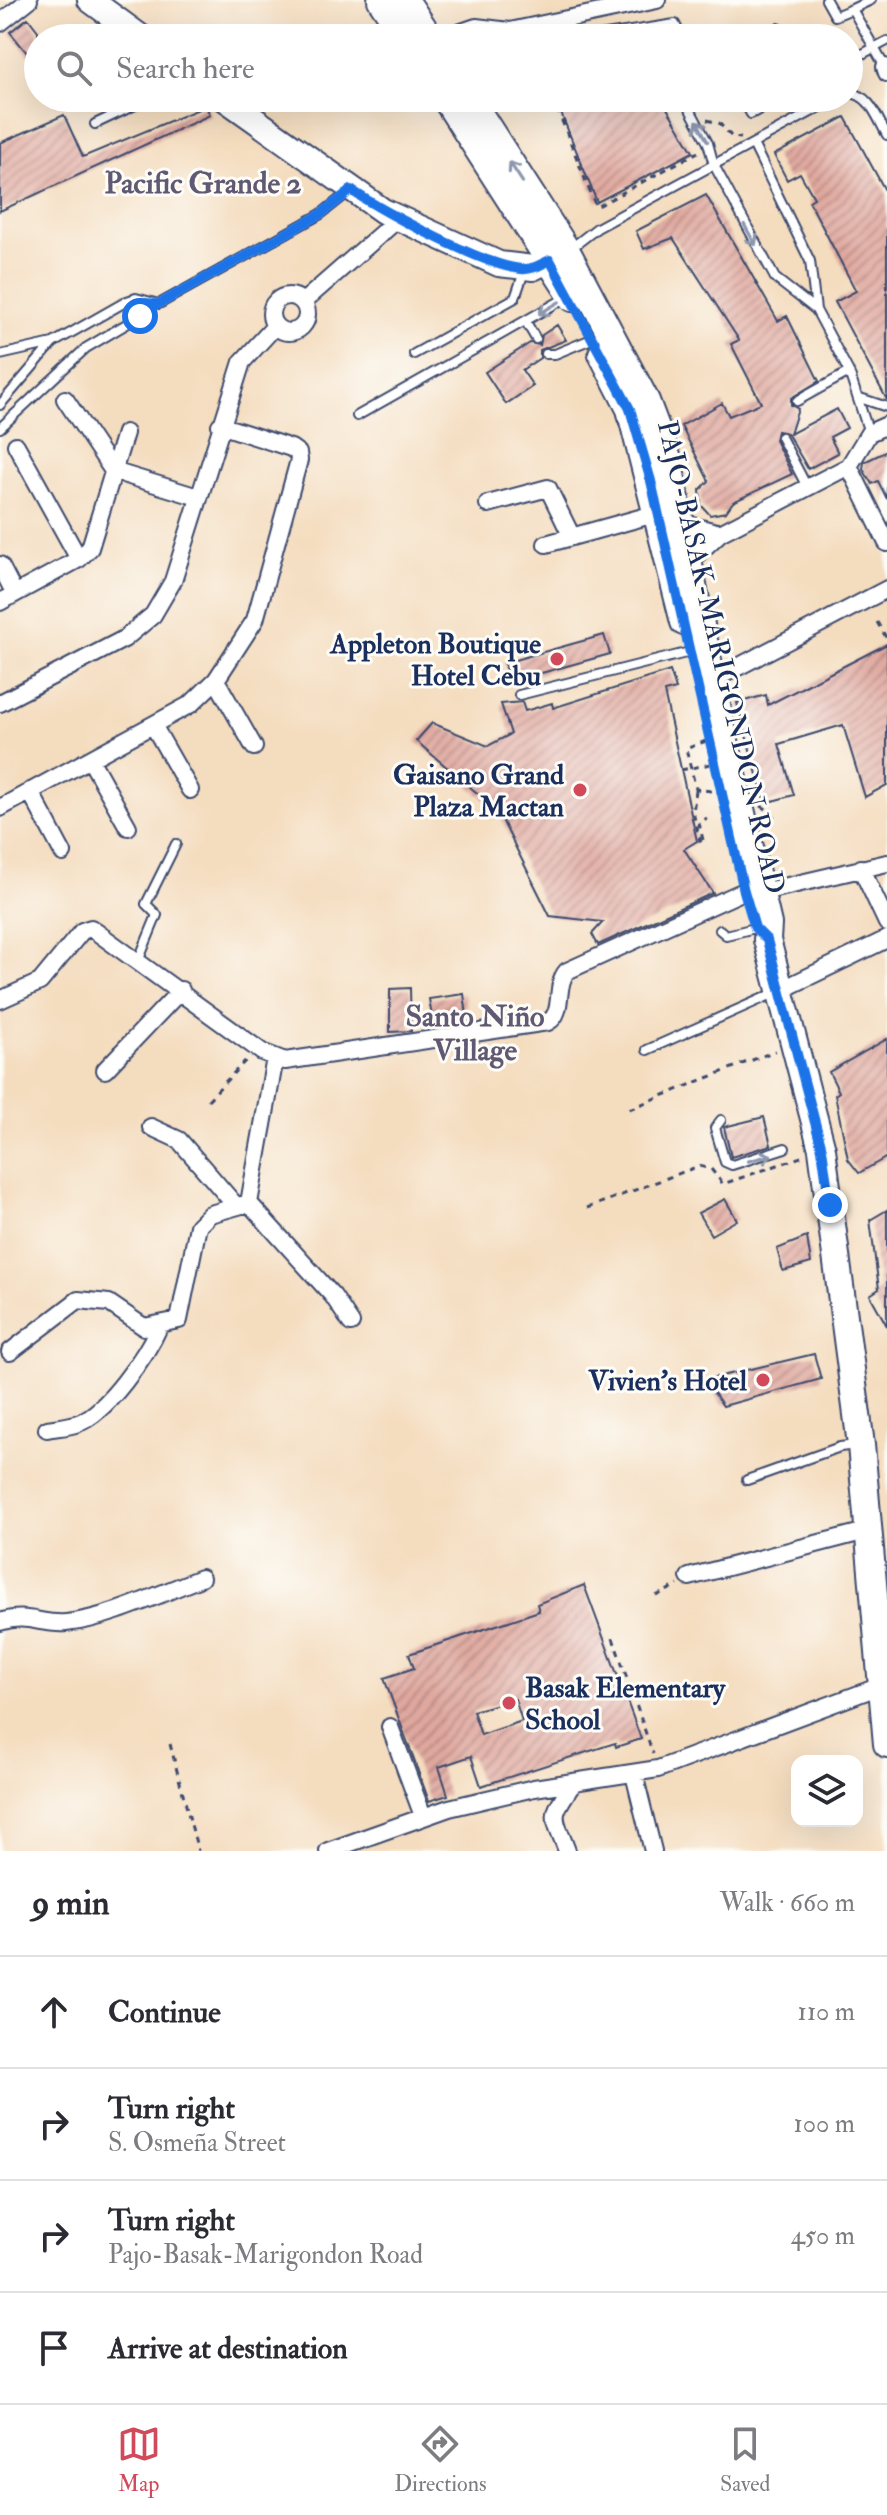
<!DOCTYPE html>
<html lang="en">
<head>
<meta charset="utf-8">
<style>
  body { margin:0; font-family:"IM FELL Double Pica",serif; background:#f7f7f7; color:#2b2b33 }
  .controls { position:absolute; right:24px; bottom:24px; display:grid; overflow:hidden; border-radius:16px; box-shadow:0 8px 32px #0002 }
  .controls button { width:72px; height:72px; display:grid; place-items:center; padding:0; border:0; border-bottom:2px solid #e1e1e2; background:#fff; color:#2b2b33; font:40px sans-serif }
  .stop { position:absolute; width:24px; height:24px; margin:-18px; border:6px solid #1a73e8; border-radius:50%; background:#fff }
  .stop.end { background:#1a73e8; border-color:#fff; box-shadow:0 2px 8px #0008 }
  .list { margin:0; padding:0; list-style:none }
  h2 { display:flex; justify-content:space-between; align-items:center; height:104px; margin:0; padding:0 32px; font-size:34px }
  h2 small { font-size:26px; font-weight:400; color:#7c7c81 }
  .list li { display:grid; grid-template-columns:52px 1fr auto; gap:24px; align-items:center; box-sizing:border-box; height:112px; padding:0 32px; border-top:2px solid #e1e1e2 }
  .list b { display:block; font-size:30px; white-space:nowrap }
  .list p { margin:0; font-size:26px; white-space:nowrap; color:#7c7c81 }
  .list em { font-size:26px; font-style:normal; color:#7c7c81 }
  .icon { flex:none; width:44px; height:44px; fill:none; stroke:currentColor; stroke-width:2; stroke-linecap:round; stroke-linejoin:round }
  .map { position:relative; flex:none; width:887px; height:1851px; overflow:hidden }
  .search { position:absolute; background:#fff; box-shadow:0 8px 32px #0002; left:24px; right:24px; top:24px; height:88px; display:flex; align-items:center; gap:20px; box-sizing:border-box; padding:0 28px; border-radius:44px; color:#7c7c81; font-size:30px }
  .sheet { height:552px; background:#fff }
  nav { display:flex; justify-content:space-around; align-items:center; box-sizing:border-box; height:112px; border-top:2px solid #e1e1e2; background:#fff; font-size:22px; color:#7c7c81 }
  nav a { display:grid; justify-items:center; gap:4px }
  nav .on { color:#d1495b }
  .map>svg:first-child { display:block }
  .building { fill:url(#building-hatch); fill-rule:evenodd }
  .lines { fill:none; stroke-linecap:round; stroke-linejoin:round }
  .lane-casing { stroke:#3c496c; stroke-width:12 }
  .street-casing { stroke:#3c496c; stroke-width:20 }
  .secondary-casing { stroke:#3c496c; stroke-width:28 }
  .primary-casing { stroke:#3c496c; stroke-width:30 }
  .path { stroke:#3c496c; stroke-width:3; stroke-dasharray:6 6; stroke-linecap:butt }
  .lane { stroke:#fff; stroke-width:8 }
  .street { stroke:#fff; stroke-width:16 }
  .secondary { stroke:#fff; stroke-width:24 }
  .primary { stroke:#fff; stroke-width:26 }
  .oneway { stroke:#8d97ae }
  .route { stroke:#1a73e8; stroke-width:10 }
  .poi-dot { fill:#d1495b; stroke:#fdfcf7; stroke-width:3 }
  .labels { text-anchor:middle; stroke-width:6; stroke-linejoin:round; paint-order:stroke }
  .poi-label { font-size:28px; font-weight:bold; fill:#1b2f5e; stroke:#fdfcf7; text-anchor:end }
  .street-label { font-size:28px; fill:#1b2f5e; stroke:#fdfcf7 }
  .neighbourhood-label { font-size:30px; font-weight:bold; fill:#605974; stroke:#fdfcf7 }
</style>
</head>
<body>
<div class="map">
<svg width="887" height="1851" viewBox="0 0 887 1851">
  <defs>
    <pattern id="building-hatch" width="6" height="6" patternUnits="userSpaceOnUse" patternTransform="scale(2)"><rect width="6" height="6" fill="#e0a89e"/><path d="M-1 1l2-2M0 6l6-6M5 7l2-2" fill="none" stroke="#b58984"/></pattern>
  </defs>
  <rect width="100%" height="100%" fill="#fdfcf7"/>
  <filter id="ink" filterUnits="userSpaceOnUse"><feTurbulence type="fractalNoise" baseFrequency=".0125" numOctaves="2"/><feDisplacementMap in="SourceGraphic" scale="16" xChannelSelector="R" yChannelSelector="G"/><feConvolveMatrix kernelMatrix="1 2 1 2 8 2 1 2 1" color-interpolation-filters="sRGB"/></filter>
  <filter id="wash" filterUnits="userSpaceOnUse"><feTurbulence type="fractalNoise" baseFrequency=".006" numOctaves="4" result="noise"/><feDisplacementMap in="SourceGraphic" scale="32" xChannelSelector="R" yChannelSelector="G"/><feGaussianBlur stdDeviation="1.8" result="paint"/><feColorMatrix in="noise" values="0 0 0 0 0 0 0 0 0 0 0 0 0 0 0 0 0 1.4 0 .05"/><feComposite in="paint" operator="in"/></filter>
  <g filter="url(#wash)">
    <rect width="100%" height="100%" fill="#f4dcbe"/>
    <g id="blocks">
      <path class="building" d="M28,18L38,31V52L31,58L10,32Z
        M555,98H574L575,101L661,98L693,152L597,202Z
        M206,106L210,115L0,211V143L64,115L83,157Z
        M845,117L887,194V400L835,302L856,291L809,201L814,198L800,173L787,180L774,155Z
        M706,195L778,321L787,316L819,381L791,398V405L798,409L790,434L837,409L847,428L830,437L838,453L808,469L787,433L777,431L775,440L792,474L733,502L726,512L710,515L701,505L700,490L709,481L681,426L722,403L729,416L761,403L731,344L739,340L673,238L644,249L636,231Z
        M557,325L566,340L540,350V358L522,370L533,386L506,404L485,372L530,343L540,345L542,335Z
        M887,451V499L878,481L872,484L863,469L864,462Z
        M604,635L610,654L509,682L504,663Z
        M887,644V785L865,797L843,725L779,744L794,795L765,803L737,703L766,695L768,705Z
        M670,671L676,689L664,692L697,841L684,849L713,893L598,945L592,934L603,922L550,916L497,810L416,741L432,723L488,746L511,734L501,704L522,702L525,711L552,703L553,708Z
        M410,988L411,1031L390,1032V989Z
        M464,994L468,1023L434,1028L429,999Z
        M887,1039V1157L859,1173L848,1159L835,1095L839,1092L829,1072Z
        M764,1117L771,1145L731,1157L724,1127Z
        M725,1199L737,1220L711,1235L698,1213Z
        M887,1210V1326L870,1295L879,1289L870,1220Z
        M807,1237L811,1263L783,1271L777,1249Z
        M814,1354L821,1379L723,1406L705,1380Z
        M584,1585L641,1739L616,1747L615,1743L481,1786L471,1756L439,1767L448,1795L429,1801L384,1678L414,1668L409,1654L539,1611L537,1604ZM515,1699L522,1721L481,1735L473,1711Z"/>
    </g>
  </g>
  <g filter="url(#ink)">
    <use href="#blocks" fill-opacity="0" stroke="#3c496c" stroke-width="2"/>
    <g class="lines">
      <g class="lane-casing">
        <path id="lane" d="M826,0L835,16L852,9L885,67
          M852,9L871,0
          M587,38L675,24L682,38
          M760,38L778,28L792,38
          M849,61L887,41
          M849,93C870,94 877,118 887,135
          M684,98L708,143L714,165L775,278L816,310
          M742,98L751,114L781,98
          M95,124L150,98
          M753,144L810,261L816,310L849,372L869,433
          M570,249L597,228L837,98
          M526,322L536,339
          M414,354L515,298L525,269
          M546,354H555L594,338
          M0,355L53,343
          M860,398L887,407
          M797,401L849,372
          M0,405L53,343L127,301L136,298L159,304L321,214L350,191
          M357,416L569,296
          M0,428L86,348L140,316L145,303
          M781,437L807,487
          M519,695L690,652
          M720,930L726,935L755,928
          M139,959L157,915L146,904L176,844
          M647,1050L777,992
          M721,1120L715,1128L725,1162L732,1165L785,1148
          M747,1480L840,1447L856,1445"/>
      </g>
      <g class="street-casing">
        <path id="street" d="M0,23L29,0
          M444,38L476,27L510,31L657,0
          M885,67L887,73
          M271 314a18 18 0 1 1 36 0a18 18 0 1 1-36 0Z
          M303,302L399,218
          M65,399L113,471L198,497
          M16,445L79,559
          M849,466L887,543
          M488,504L548,488L572,537
          M681,523L720,533
          M546,544L658,513
          M689,562L720,533L849,466L869,433L887,425
          M0,565L15,594
          M0,602L79,559L90,548L125,433
          M216,680L254,747
          M713,680L887,589
          M0,703L124,639L153,615L173,581L242,362L275,326
          M153,725L190,790
          M90,759L128,827
          M30,791L63,853
          M0,808L191,704L216,680L255,620L299,460L298,453L291,448L220,425
          M861,868L887,923
          M762,892L887,863
          M779,991L887,939
          M0,1000L40,982L82,931L91,928L262,1052L285,1061L548,1022C565,1013 554,985 567,971L744,891
          M105,1070L181,990
          M151,1127L179,1140L236,1206
          M249,1203L275,1058
          M10,1352L78,1300L109,1303L144,1327L179,1320L198,1226L210,1214L249,1203L333,1296L351,1323
          M47,1429C57,1427 68,1427 78,1423C107,1413 147,1354 159,1327
          M689,1577L870,1530
          M0,1622C27,1613 41,1625 66,1623C108,1619 161,1593 201,1578
          M390,1727L423,1816
          M634,1774L653,1851
          M328,1851L449,1808L534,1788L658,1769L883,1685
          M567,1851C554,1815 548,1819 572,1785"/>
      </g>
      <g class="secondary-casing">
        <path id="secondary" d="M90,0L142,38
          M224,98L383,211L499,264L533,268L566,252"/>
      </g>
      <g class="primary-casing">
        <path id="primary" d="M381,0L406,38
          M405,0L430,38
          M445,98L573,298
          M469,98L564,246L646,401L668,459L718,711L768,924L767,940L822,1149L861,1445L887,1744
          M602,354L630,409L684,622"/>
      </g>
      <path class="path" d="M553,98L596,207L698,152
        M584,98V100
        M707,120L719,123L732,137L741,138
        M877,622L887,639
        M706,741L686,749L696,789L718,792
        M681,770L711,764
        M696,790L693,812L700,841L703,840
        M761,806L772,812L774,818L764,822
        M703,840L699,823L707,818
        M208,1100L248,1058
        M629,1109L775,1051
        M587,1208L699,1166L711,1169L723,1184L804,1156
        M656,1596L678,1585
        M613,1638L653,1754
        M170,1744L198,1851"/>
      <use href="#lane" class="lane"/>
      <use href="#street" class="street"/>
      <use href="#secondary" class="secondary"/>
      <use href="#primary" class="primary"/>
    </g>
    <defs><path id="oneway-shaft" d="M-6 0H5M1.5-3L5.5 0L1.5 3" fill="none" stroke-width="1.6" stroke-linecap="round" stroke-linejoin="round" transform="scale(2)"/></defs>
    <g class="oneway">
      <use href="#oneway-shaft" transform="translate(702 131) rotate(-118)"/>
      <use href="#oneway-shaft" transform="translate(516 172) rotate(-123)"/>
      <use href="#oneway-shaft" transform="translate(750 235) rotate(61)"/>
      <use href="#oneway-shaft" transform="translate(549 308) rotate(149)"/>
      <use href="#oneway-shaft" transform="translate(760 1158) rotate(-15)"/>
    </g>
  </g>
  <g class="lines" filter="url(#ink)">
    <path class="route" d="M140,316L145,303L159,304L321,214L351,190C384,212 484,266 521,269C532,270 540,265 550,260L630,409L651,481L744,891L755,928L767,940L822,1149L830,1205"/>
  </g>
  <g class="poi-dot">
    <circle cx="557" cy="659" r="8"/>
    <circle cx="580" cy="790" r="8"/>
    <circle cx="763" cy="1380" r="8"/>
    <circle cx="509" cy="1703" r="8"/>
  </g>
  <g class="labels">
    <g class="poi-label">
      <text x="541" y="653">Appleton Boutique<tspan x="541" dy="32">Hotel Cebu</tspan></text>
      <text x="564" y="784">Gaisano Grand<tspan x="564" dy="32">Plaza Mactan</tspan></text>
      <text x="747" y="1390">Vivien's Hotel</text>
      <text x="525" y="1697" text-anchor="start">Basak Elementary<tspan x="525" dy="32">School</tspan></text>
    </g>
    <g class="street-label">
      <text transform="translate(722 657) rotate(77)" y="10">PAJO-BASAK-MARIGONDON ROAD</text>
    </g>
    <g class="neighbourhood-label">
      <text x="203" y="193">Pacific Grande 2</text>
      <text x="475" y="1026">Santo Niño<tspan x="475" dy="34">Village</tspan></text>
    </g>
  </g>
</svg>
<div class="controls">
<button><svg class="icon" aria-label="layers" viewBox="0 0 24 24"><path d="M12 4l9 5-9 5-9-5zM3 14l9 5 9-5"/></svg></button>
</div>
<div class="stop" style="left:140px;top:316px"></div>
<div class="stop end" style="left:830px;top:1205px"></div>
<div class="search"><svg class="icon" aria-label="search" viewBox="0 0 24 24"><circle cx="10" cy="10" r="6"/><path d="M15 15l6 6"/></svg>Search here</div>
</div>
<section class="sheet">
<h2>9 min<small>Walk · 660 m</small></h2>
<ul class="list">
<li><svg class="icon" aria-label="ahead" viewBox="0 0 24 24"><path d="M12 20V5M6 11l6-6 6 6"/></svg><div><b>Continue</b></div><em>110 m</em></li>
<li><svg class="icon" aria-label="right" viewBox="0 0 24 24"><path d="M7 20v-9h11M14 6l5 5-5 5"/></svg><div><b>Turn right</b><p>S. Osmeña Street</p></div><em>100 m</em></li>
<li><svg class="icon" aria-label="right" viewBox="0 0 24 24"><path d="M7 20v-9h11M14 6l5 5-5 5"/></svg><div><b>Turn right</b><p>Pajo-Basak-Marigondon Road</p></div><em>450 m</em></li>
<li><svg class="icon" aria-label="arrive" viewBox="0 0 24 24"><path d="M6 21V4h12l-3 4 3 4H6"/></svg><div><b>Arrive at destination</b></div></li>
</ul>
</section>
<nav>
<a class="on"><svg class="icon" aria-label="map" viewBox="0 0 24 24"><path d="M3 6l6-2 6 2 6-2v14l-6 2-6-2-6 2zM9 4v14M15 6v14"/></svg>Map</a>
<a><svg class="icon" aria-label="directions" viewBox="0 0 24 24"><path d="M12 3l9 9-9 9-9-9zM9 14v-3h6M13 9l2 2-2 2"/></svg>Directions</a>
<a><svg class="icon" aria-label="saved" viewBox="0 0 24 24"><path d="M7 4h10v16l-5-4-5 4z"/></svg>Saved</a>
</nav>
</body>
</html>
